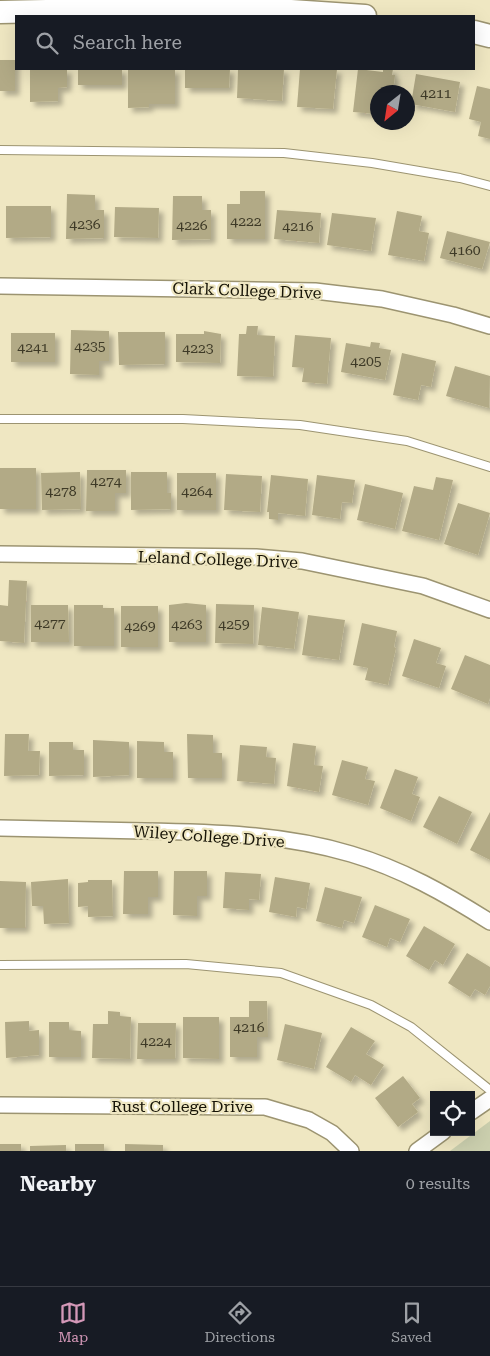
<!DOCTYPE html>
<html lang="en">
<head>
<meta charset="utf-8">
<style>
  body { margin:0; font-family:"Roboto Serif",serif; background:#242831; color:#f1f3f6 }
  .controls { position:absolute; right:15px; bottom:15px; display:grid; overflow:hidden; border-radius:0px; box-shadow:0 5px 20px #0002 }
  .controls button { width:45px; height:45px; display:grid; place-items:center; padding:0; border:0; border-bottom:1px solid #363941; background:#171b24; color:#f1f3f6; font:25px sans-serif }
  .compass { position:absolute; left:370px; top:85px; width:45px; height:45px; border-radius:50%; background:#171b24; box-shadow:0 5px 20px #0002; rotate:210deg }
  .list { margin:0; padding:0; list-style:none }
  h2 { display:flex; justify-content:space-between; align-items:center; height:65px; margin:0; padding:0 20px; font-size:21px }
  h2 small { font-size:16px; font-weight:400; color:#9ea1a6 }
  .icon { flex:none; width:28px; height:28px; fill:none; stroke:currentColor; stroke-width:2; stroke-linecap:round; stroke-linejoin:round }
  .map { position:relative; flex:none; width:490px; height:1151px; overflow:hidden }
  .search { position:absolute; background:#171b24; box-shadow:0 5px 20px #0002; left:15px; right:15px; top:15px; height:55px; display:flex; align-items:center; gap:12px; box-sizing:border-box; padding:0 18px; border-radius:0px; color:#9ea1a6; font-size:19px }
  .sheet { height:135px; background:#171b24 }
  nav { display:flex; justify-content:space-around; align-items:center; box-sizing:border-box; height:70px; border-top:1px solid #363941; background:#171b24; font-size:14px; color:#9ea1a6 }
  nav a { display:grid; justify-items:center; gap:2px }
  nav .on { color:#d498b8 }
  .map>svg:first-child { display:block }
  .green { fill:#cbcfae }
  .building { fill:#b2aa86; filter:url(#shadow) }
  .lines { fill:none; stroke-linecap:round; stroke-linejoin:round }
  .lane-casing { stroke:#9c9471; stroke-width:10 }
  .street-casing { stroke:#9c9471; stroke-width:18 }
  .secondary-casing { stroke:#9c9471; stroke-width:25 }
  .lane { stroke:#fff; stroke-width:8 }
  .street { stroke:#fff; stroke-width:15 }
  .secondary { stroke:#fff; stroke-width:22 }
  .labels { text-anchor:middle; stroke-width:4.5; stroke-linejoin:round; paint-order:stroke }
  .number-label { font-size:14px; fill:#3e3a27 }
  .street-label { font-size:16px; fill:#171407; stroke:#efe7c2 }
</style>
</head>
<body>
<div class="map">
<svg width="490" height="1151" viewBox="0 0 490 1151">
  <defs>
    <filter id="shadow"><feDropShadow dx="4.5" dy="4.5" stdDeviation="2.5" flood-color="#0004"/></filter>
  </defs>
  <rect width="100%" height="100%" fill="#efe7c2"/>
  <path class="green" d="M490,1121V1151H450Z"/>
  <path class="building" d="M0,60H15V91H0Z
    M30,69H67V87L58,88V101L30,102Z
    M78,69H122V85H78Z
    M137,69H175V104H149V107L128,108V70Z
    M185,69H230L229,88H185Z
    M238,69H284L282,101L237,98Z
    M300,69H337L333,109L297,107Z
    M358,69L383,72V69H393L392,75H395L393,92H378V114L353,112Z
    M416,74L460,82L455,112L411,104Z
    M477,86L490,89V139L478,136L481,122L469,119Z
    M240,191H265V239H227V204H240Z
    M67,194L95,195V210H104V238L66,239Z
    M173,196H202V210H211V239L172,240Z
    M6,206H51V237L6,238Z
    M115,207L159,208L158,238L114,237Z
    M277,210L321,213L319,243L274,239Z
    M397,211L422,216L419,231L429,233L424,261L388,255Z
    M332,213L376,218L371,251L327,245Z
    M447,231L490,242L482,269L440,258Z
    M247,326H258L257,335L275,336L273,377L237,376L239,334H246Z
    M71,330L109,331V361H99V375L70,374Z
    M204,331L221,334L220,363L176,362V334H204Z
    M118,332H165V364L119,365Z
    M11,333H55V362H11Z
    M295,335L331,338L327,384L302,382L304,368L292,367Z
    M371,342L380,343L379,348L391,350L385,380L341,372L346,343L370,347Z
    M402,353L436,361L431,387L421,385L418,400L393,395Z
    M455,366L490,376L489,408L446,396Z
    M0,468H36V509H0Z
    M87,470H126V493H115V511H86Z
    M80,472L81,509L42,510L41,473Z
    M131,472H167V493H171V509L131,510Z
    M177,473H216V510H177Z
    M226,474L262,476L260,512L224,510Z
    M271,475L308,479L305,516L278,513V520L269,519V512H267Z
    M317,475L355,480L352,503L342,502L340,519L312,515Z
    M436,477L453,480L439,540L402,531L414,486L433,490Z
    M365,484L403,493L395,529L357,520Z
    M458,503L490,513L478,555L444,544Z
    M9,580L27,581L24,643L0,641V605L8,606Z
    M186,603L206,605V642H169V605Z
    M216,604L254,605L253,644L215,643Z
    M31,605H68L69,642H31Z
    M74,605H103V608H114V646H74Z
    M121,606H158V647H121Z
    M262,607L299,612L294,649L258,645Z
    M308,615L345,620L339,660L302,655Z
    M362,623L397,631L394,647L396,648L388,685L365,680L368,668L353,665Z
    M414,639L441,648L436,663L446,666L439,688L402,676Z
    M465,655L490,665V698L488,704L451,689Z
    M5,734H29L28,751H40L39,775L4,776Z
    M187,734L213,735V753H222V778H188Z
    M93,740L129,742V775L93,777Z
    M137,741L164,742V752H173V778H137Z
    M49,742H73V750H84V775L49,776Z
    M293,743L316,746L314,765L323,766L319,792L287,786Z
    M240,745L267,747L266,757L276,758L274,784L237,781Z
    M342,760L368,767L365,779L375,781L368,805L332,795Z
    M395,769L418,777L412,794L420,797L411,821L380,808Z
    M439,796L472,812L457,844L423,827Z
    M490,812V860L470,850Z
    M124,871H158V897H148V914H123Z
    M174,871H207V896H197V916L173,915Z
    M225,872L261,874L259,900L249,899V910L223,908Z
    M275,877L310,883L306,909L297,907L296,917L269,912Z
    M68,879L69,923L44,924L43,906H32L31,882Z
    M88,880H112L113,916L88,917V906L78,907V883L88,882Z
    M0,881L26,882L25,928H0Z
    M325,887L362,897L354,923L344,920L342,928L316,921Z
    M375,905L410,919L400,942L390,938L387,947L362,937Z
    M424,926L455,944L443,965L435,960L429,970L406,956Z
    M467,953L490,967V986L485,995L475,989L470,997L448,983Z
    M249,1001H267L268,1037H257V1057H230V1017H249Z
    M108,1011L120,1012V1016L131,1017L130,1059L92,1058L93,1024H108Z
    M183,1017H219V1059L183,1058Z
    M29,1021V1031L39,1030V1055L6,1058L5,1022Z
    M49,1022H69V1030L81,1031V1057H49Z
    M138,1023H176L175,1059H137Z
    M285,1024L322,1033L314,1069L277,1060Z
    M351,1027L375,1041L366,1054L384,1065L371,1085L355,1075L351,1082L326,1067Z
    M403,1076L420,1098L412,1104L418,1112L398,1127L375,1098Z
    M0,1144H21V1151H0Z
    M75,1144H104V1151H75Z
    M125,1144L163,1145V1151H125Z
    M66,1145V1151H30V1146Z"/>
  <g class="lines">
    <g class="lane-casing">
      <path id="lane" d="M0,150L284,153L372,163L460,178L490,186
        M0,419H183L300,425L407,441L490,467
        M0,965L186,964L281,973L371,1005L411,1027L490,1090"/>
    </g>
    <g class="street-casing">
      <path id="street" d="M0,286L315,291L382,299L453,315L490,326
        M0,554L256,557L302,561L423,586L490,610
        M0,828C48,829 96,830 144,831C214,832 284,834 351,854C402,869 446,894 490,922
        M0,1105L265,1107L309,1120L332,1133L351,1151
        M471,1112L490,1099
        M417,1151L443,1132"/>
    </g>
    <g class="secondary-casing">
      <path id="secondary" d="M0,12L232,7L365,16
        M474,32L490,36"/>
    </g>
    <use href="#lane" class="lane"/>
    <use href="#street" class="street"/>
    <use href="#secondary" class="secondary"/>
  </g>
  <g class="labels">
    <g class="number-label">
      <text x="436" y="98">4211</text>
      <text x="246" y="226">4222</text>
      <text x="85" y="229">4236</text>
      <text x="192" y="230">4226</text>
      <text x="298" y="231">4216</text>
      <text x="465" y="255">4160</text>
      <text x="90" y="351">4235</text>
      <text x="33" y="352">4241</text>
      <text x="198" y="353">4223</text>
      <text x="366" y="366">4205</text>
      <text x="106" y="486">4274</text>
      <text x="61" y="496">4278</text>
      <text x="197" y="496">4264</text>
      <text x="50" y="628">4277</text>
      <text x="187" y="629">4263</text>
      <text x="234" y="629">4259</text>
      <text x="140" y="631">4269</text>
      <text x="249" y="1032">4216</text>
      <text x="156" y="1046">4224</text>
    </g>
    <g class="street-label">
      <text transform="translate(247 290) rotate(2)" y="6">Clark College Drive</text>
      <text transform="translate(218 559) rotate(2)" y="6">Leland College Drive</text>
      <text transform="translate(209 836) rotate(4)" y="6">Wiley College Drive</text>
      <text x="182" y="1112">Rust College Drive</text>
    </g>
  </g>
</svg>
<div class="controls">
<button><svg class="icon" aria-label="locate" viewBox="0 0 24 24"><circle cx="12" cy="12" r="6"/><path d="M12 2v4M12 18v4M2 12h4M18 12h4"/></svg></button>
</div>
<svg class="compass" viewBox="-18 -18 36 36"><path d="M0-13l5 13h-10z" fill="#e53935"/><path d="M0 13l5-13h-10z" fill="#9ea1a6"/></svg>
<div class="search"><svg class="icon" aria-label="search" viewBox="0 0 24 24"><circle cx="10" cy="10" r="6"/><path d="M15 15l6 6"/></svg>Search here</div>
</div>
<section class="sheet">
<h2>Nearby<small>0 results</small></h2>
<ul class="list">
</ul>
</section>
<nav>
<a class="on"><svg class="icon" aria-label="map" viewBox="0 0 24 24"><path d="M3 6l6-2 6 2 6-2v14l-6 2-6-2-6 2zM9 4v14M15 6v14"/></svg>Map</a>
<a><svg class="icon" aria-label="directions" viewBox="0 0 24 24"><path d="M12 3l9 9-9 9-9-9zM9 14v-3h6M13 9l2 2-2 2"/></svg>Directions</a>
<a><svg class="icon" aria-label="saved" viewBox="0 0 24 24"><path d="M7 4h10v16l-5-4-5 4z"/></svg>Saved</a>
</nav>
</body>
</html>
